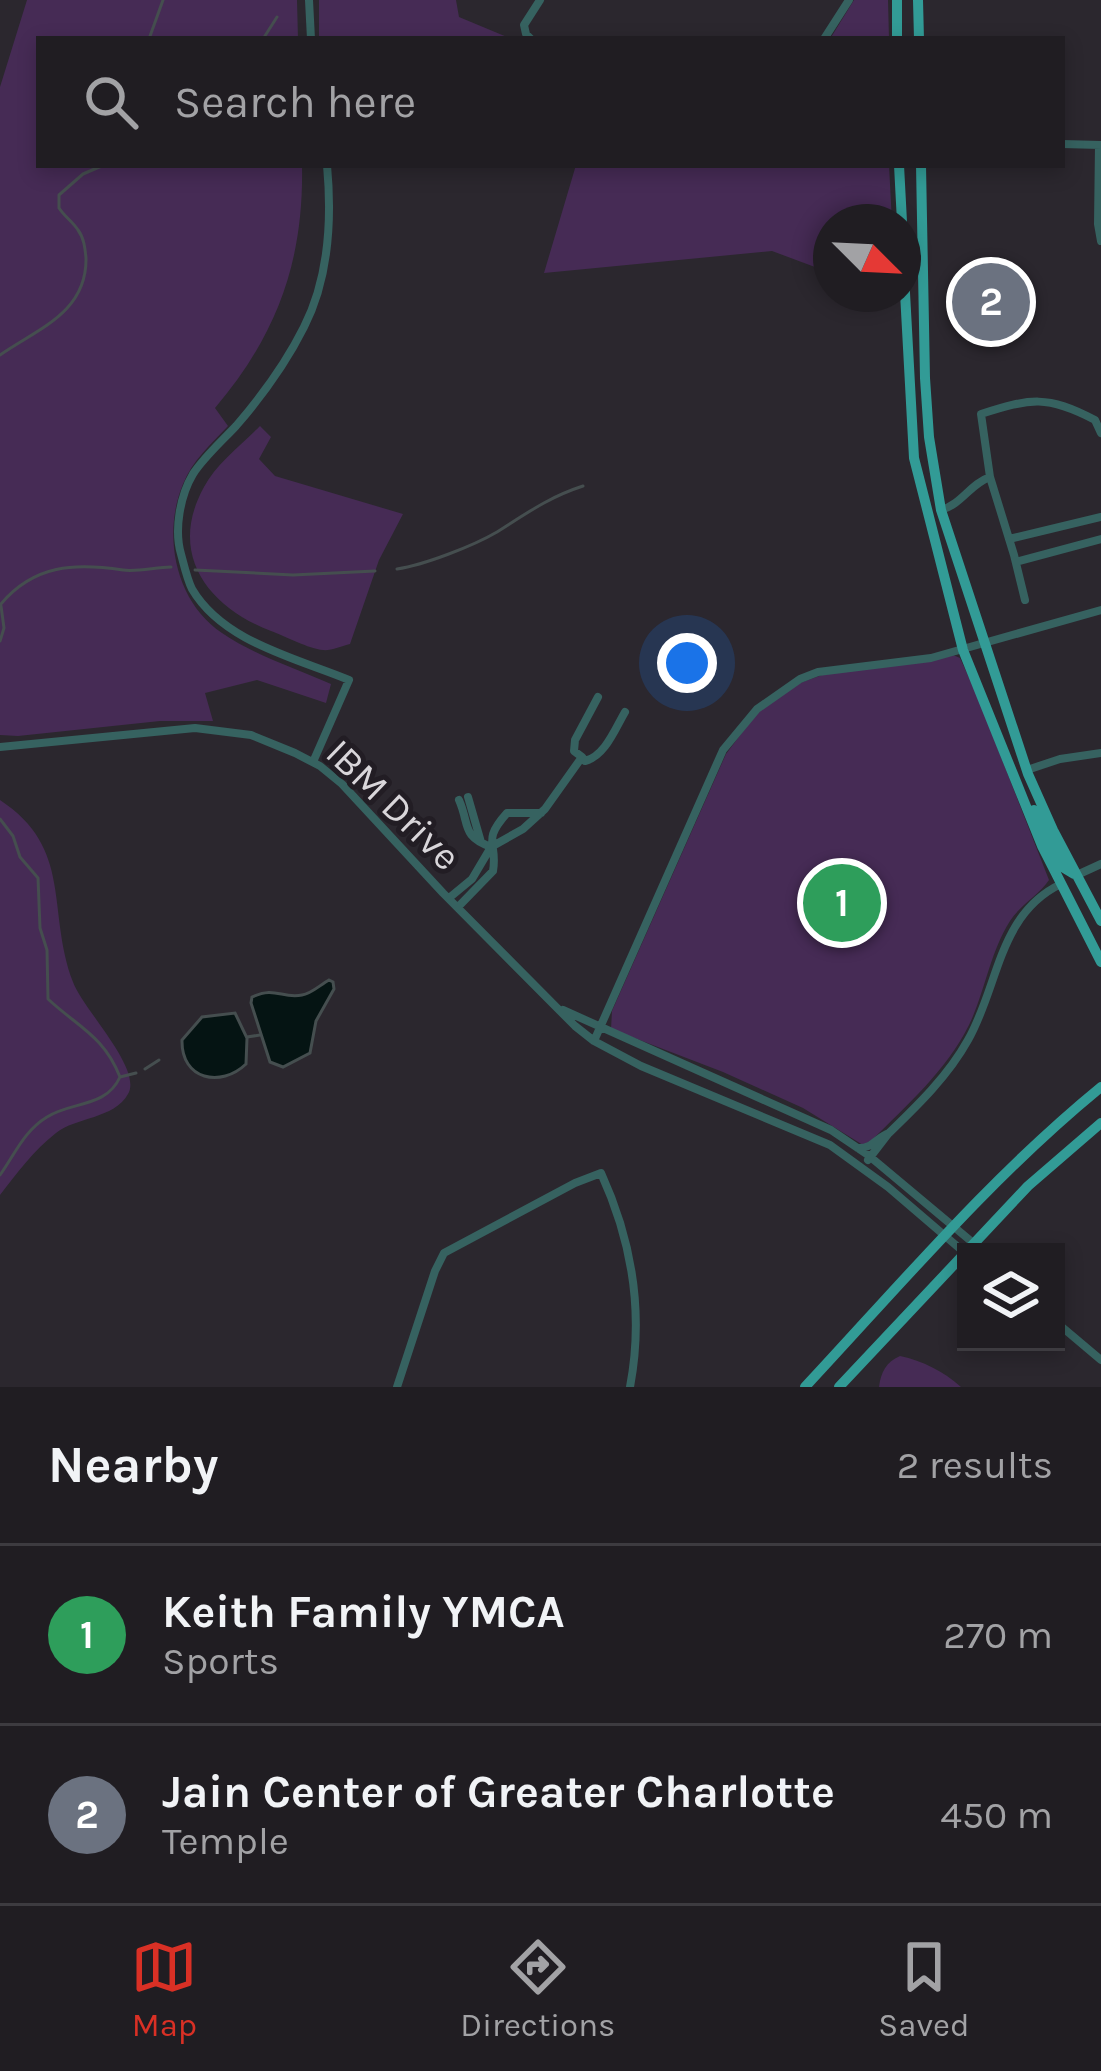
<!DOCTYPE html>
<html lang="en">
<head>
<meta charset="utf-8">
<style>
  body { margin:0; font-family:Karla,sans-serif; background:#2d2a2f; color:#f1f3f6 }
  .controls { position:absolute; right:36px; bottom:36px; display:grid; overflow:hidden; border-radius:0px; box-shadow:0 6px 18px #0003 }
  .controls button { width:108px; height:108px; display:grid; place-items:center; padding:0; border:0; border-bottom:3px solid #3d3b40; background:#201d22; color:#f1f3f6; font:60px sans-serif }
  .compass { position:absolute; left:813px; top:204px; width:108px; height:108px; border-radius:50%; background:#201d22; box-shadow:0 6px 18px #0003; rotate:114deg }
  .you { position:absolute; left:687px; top:663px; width:42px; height:42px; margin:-30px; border:9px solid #fff; border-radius:50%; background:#1a73e8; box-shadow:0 0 0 18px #1a73e833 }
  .badge { display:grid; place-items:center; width:78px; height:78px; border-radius:50%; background:#d93025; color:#fff; font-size:39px; font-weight:700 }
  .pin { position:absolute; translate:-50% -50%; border:6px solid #fff; box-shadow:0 3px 12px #0006 }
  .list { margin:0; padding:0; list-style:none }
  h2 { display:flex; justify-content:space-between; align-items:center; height:156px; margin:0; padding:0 48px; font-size:51px }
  h2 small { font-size:39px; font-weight:400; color:#a2a2a5 }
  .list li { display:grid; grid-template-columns:78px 1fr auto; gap:36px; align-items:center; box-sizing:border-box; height:180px; padding:0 48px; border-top:3px solid #3d3b40 }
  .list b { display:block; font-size:45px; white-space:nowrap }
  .list p { margin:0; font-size:39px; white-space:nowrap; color:#a2a2a5 }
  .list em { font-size:39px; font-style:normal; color:#a2a2a5 }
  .icon { flex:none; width:66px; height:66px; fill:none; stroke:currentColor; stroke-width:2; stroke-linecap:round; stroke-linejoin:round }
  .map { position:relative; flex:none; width:1101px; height:1387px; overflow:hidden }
  .search { position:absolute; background:#201d22; box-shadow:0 6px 18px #0003; left:36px; right:36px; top:36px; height:132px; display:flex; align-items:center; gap:30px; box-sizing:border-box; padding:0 42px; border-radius:0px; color:#a2a2a5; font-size:45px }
  .sheet { height:516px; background:#201d22 }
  nav { display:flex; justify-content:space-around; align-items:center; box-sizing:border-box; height:168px; border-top:3px solid #3d3b40; background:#201d22; font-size:33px; color:#a2a2a5 }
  nav a { display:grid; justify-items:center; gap:6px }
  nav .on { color:#d93025 }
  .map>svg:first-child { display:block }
  .green { fill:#462b55 }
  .water { fill:#051413; stroke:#454e4f; stroke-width:3 }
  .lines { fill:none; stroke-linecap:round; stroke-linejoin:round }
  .stream { stroke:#454e4f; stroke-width:3 }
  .minor { stroke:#366260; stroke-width:8 }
  .major { stroke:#329b96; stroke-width:10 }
  .labels { text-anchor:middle; stroke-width:10; stroke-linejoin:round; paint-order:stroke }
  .street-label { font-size:39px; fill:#d9d6da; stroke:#221d24 }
</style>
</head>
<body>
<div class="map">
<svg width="1101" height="1387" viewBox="0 0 1101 1387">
  <rect width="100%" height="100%" fill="#2b272e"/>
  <path class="green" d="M27,0H297L298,39H39V165H302C304,261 277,335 215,408L228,426C211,444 192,461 183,484C162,534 175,602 222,633C254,655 295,668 331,684L326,703L257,680L205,693L213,721H160L18,736L0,735V87Z
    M319,0H456L459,17L512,39H319Z
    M854,0H888L889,39H830Z
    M576,165H889L892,222H831V273L772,251L544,273Z
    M260,426L271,437L259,459L275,476L403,514L379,560L350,644C342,646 330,651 323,650C309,649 285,636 271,631C208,607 167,554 204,487C216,464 241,445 260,426Z
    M953,655L960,658L976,693L1049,880C1039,895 1021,904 1010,921C990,952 985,992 969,1025C946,1071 907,1105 872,1140L863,1145L803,1108L723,1072L611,1029L612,1011L726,754L759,710L800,683L822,675Z
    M0,800C74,849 46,910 73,982C82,1008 143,1069 128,1094C114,1119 76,1117 56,1133C34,1150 17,1173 0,1195Z
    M900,1356C923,1361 943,1371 961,1387H879C881,1372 886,1362 900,1356Z"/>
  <path class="water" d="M329,980L333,982L334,989L316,1021L310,1053L283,1067L270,1062L251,1003L252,997C275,986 282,999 302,995C311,994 320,985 329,980Z
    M235,1013L247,1038L246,1064C221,1088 181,1080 182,1040L202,1017Z"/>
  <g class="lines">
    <path class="stream" d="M149,39L163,0
      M263,39L277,17
      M0,355C37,329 87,313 86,258C85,248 84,238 78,230C73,222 64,216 59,208V195L83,174L104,165
      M397,569C424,565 473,546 497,532C527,513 549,497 583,486
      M195,570L293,575L375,571
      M0,605C34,564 75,563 123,570C138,572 156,567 171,567
      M0,641L4,628L1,606
      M0,819L13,836L20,857L38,878L40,928L47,950L48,999C78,1027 104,1036 120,1077
      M247,1037L260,1035
      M145,1069L159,1060
      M0,1175C15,1154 24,1131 47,1117C72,1101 106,1108 120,1077L136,1073"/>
    <path class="minor" d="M309,0L311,39
      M531,39L526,34L524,25L540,0
      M824,39L849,0
      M1062,144L1101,145
      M1099,145L1098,224L1101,241
      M941,510C962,504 970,484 990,477
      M1009,539L1101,517
      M1016,562L1101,539
      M1025,600L1014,555L990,477L981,414C1031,398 1047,395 1095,420L1101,433
      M0,747L195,728L251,735L295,753L320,766L342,784L443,893L575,1026L594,1041L641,1066L830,1145L888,1187L965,1253
      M582,757L574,751L575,740L598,697
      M313,762L349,680C296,658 223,642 192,589C187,579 184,565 181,554C174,530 180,496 193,474C204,457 222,441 236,426C262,396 286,363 304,327C329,278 332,219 327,165
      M1027,770L1060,759L1101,753
      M468,797L481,842
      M459,800C470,825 461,836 491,847
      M1077,875L1101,864
      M449,898L472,879L491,847L523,829L545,809L582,757L585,761C605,756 615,729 625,712
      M458,907L493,871C498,842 481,842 507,813H541
      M563,1010L831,1130L868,1155L984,1252
      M594,1041L723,750L757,709L800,679L818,672L931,658L1101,610
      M858,1148C872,1149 877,1137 889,1133C918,1105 948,1076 968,1040C999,986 998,914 1061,884
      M868,1160L888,1134
      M1056,1322L1101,1360
      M397,1387L435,1271L444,1253L575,1183L601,1173C632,1241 644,1313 630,1387"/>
    <path class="major" d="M897,0V39
      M918,0L919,39
      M899,165L902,222
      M921,165L925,378L929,437L941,510L1028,774L1053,830L1101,921
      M903,256L914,458L963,650L1042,846L1101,962
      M1034,810L1064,868L1074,874
      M966,1252L1028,1186L1101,1123
      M805,1387C901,1284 992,1176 1101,1087
      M839,1387L966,1252"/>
  </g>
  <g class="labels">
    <g class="street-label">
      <text transform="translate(394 804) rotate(44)" y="14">IBM Drive</text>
    </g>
  </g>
</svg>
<div class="controls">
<button><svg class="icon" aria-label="layers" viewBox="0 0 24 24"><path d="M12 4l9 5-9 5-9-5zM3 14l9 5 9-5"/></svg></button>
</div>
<svg class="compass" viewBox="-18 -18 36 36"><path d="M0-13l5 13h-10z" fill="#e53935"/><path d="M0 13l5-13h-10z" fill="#a2a2a5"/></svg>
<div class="you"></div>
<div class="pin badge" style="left:842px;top:903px;background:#2e9e5b">1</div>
<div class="pin badge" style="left:991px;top:302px;background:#6b7280">2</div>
<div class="search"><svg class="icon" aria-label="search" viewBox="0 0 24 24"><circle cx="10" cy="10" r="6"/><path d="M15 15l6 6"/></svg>Search here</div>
</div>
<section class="sheet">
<h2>Nearby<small>2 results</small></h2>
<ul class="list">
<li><span class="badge" style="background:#2e9e5b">1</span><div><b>Keith Family YMCA</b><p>Sports</p></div><em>270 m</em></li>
<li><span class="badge" style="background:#6b7280">2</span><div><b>Jain Center of Greater Charlotte</b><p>Temple</p></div><em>450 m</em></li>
</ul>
</section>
<nav>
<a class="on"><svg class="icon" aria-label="map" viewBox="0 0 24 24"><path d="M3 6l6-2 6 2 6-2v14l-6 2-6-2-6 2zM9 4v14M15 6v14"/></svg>Map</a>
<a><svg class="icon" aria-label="directions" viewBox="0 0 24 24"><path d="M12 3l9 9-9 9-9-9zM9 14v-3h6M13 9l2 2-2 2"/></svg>Directions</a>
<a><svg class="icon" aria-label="saved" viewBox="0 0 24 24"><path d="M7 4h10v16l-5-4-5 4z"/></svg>Saved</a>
</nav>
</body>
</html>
